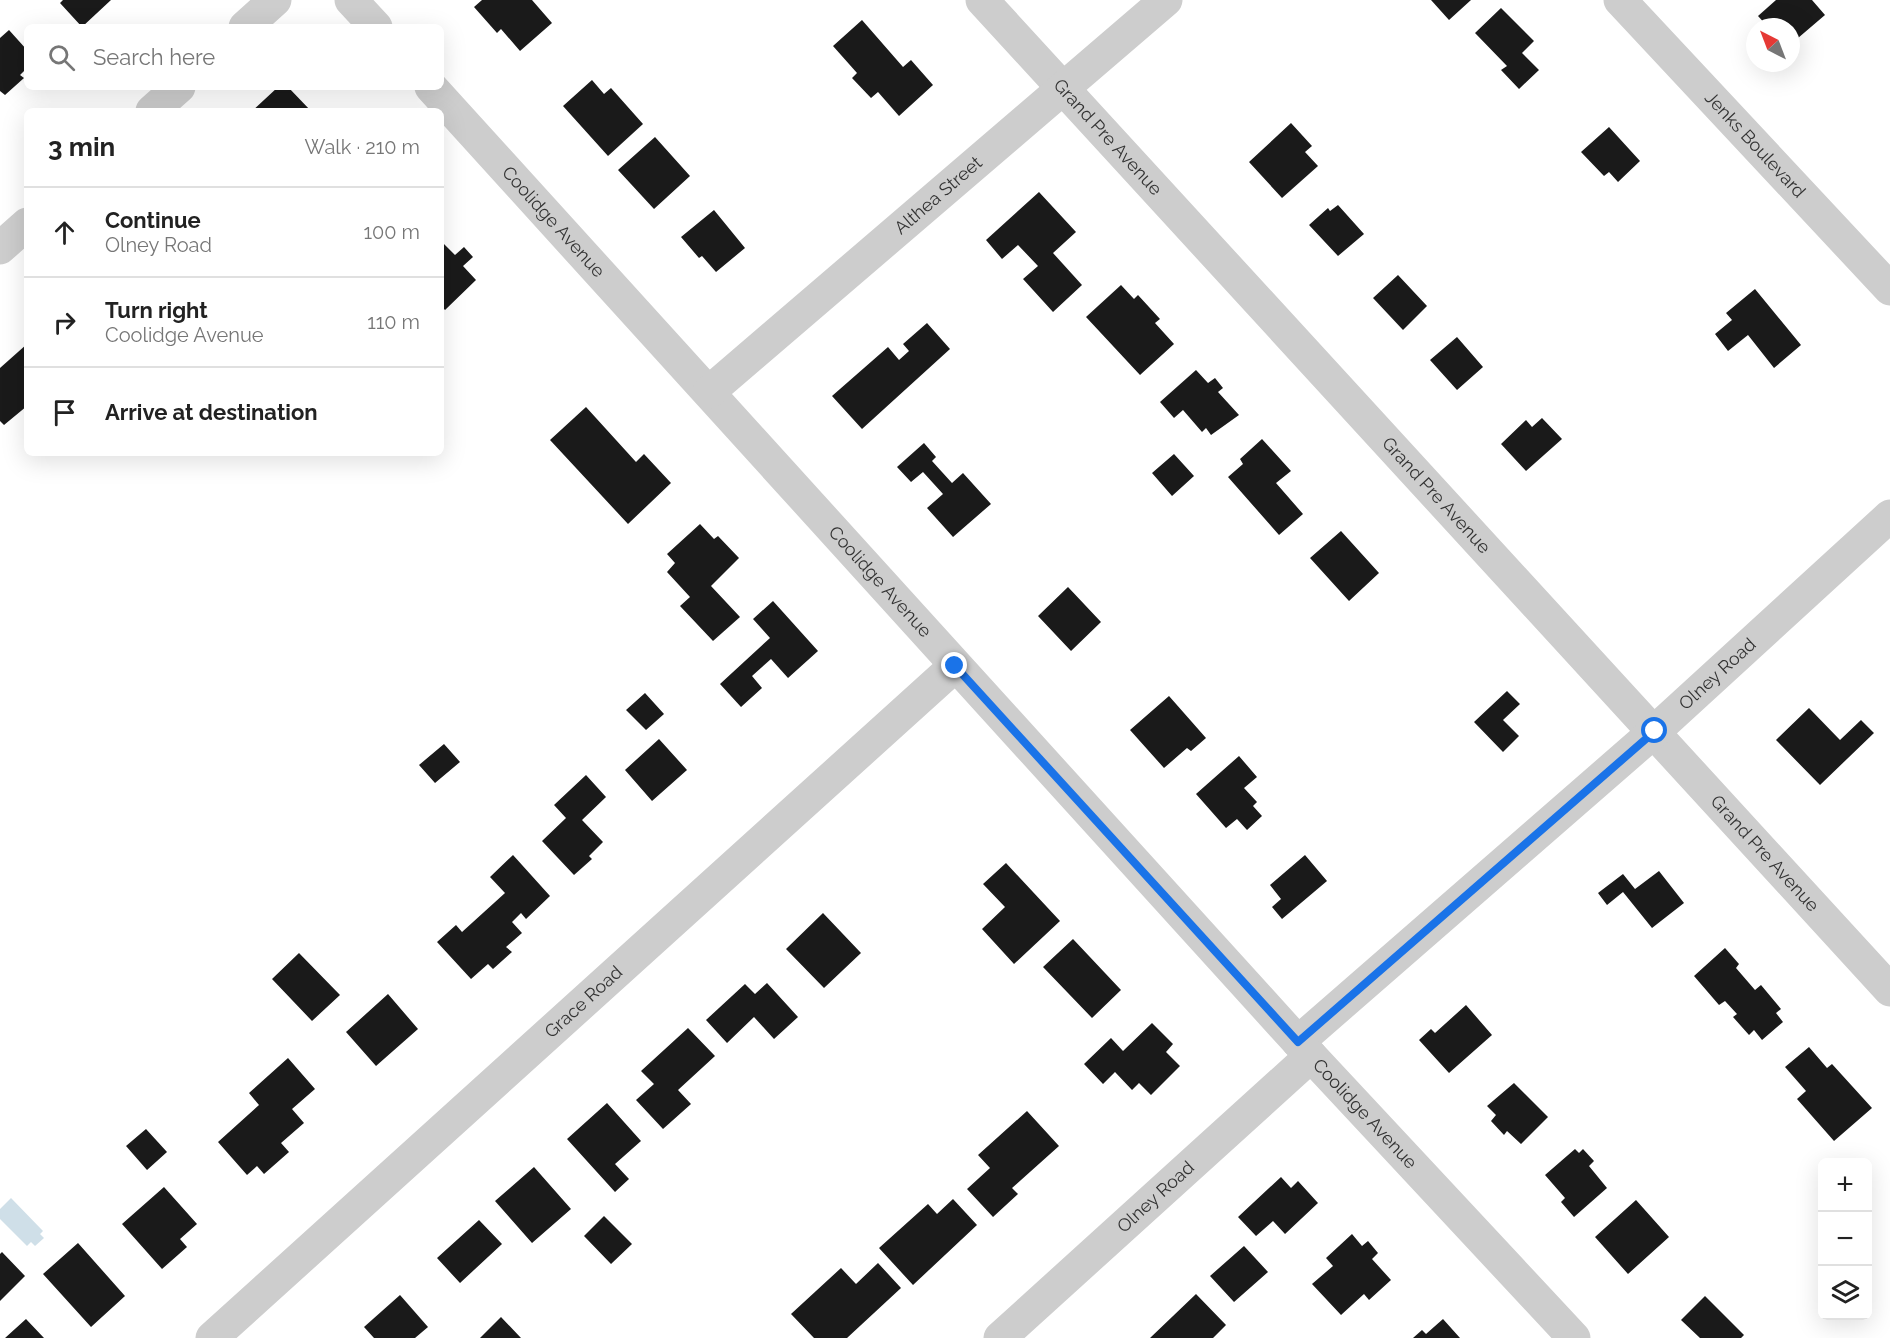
<!DOCTYPE html>
<html lang="en">
<head>
<meta charset="utf-8">
<style>
  body { margin:0; font-family:Raleway,sans-serif; background:#f6f6f6; color:#222 }
  .controls { position:absolute; right:18px; bottom:18px; display:grid; overflow:hidden; border-radius:9px; box-shadow:0 6px 24px #0002 }
  .controls button { width:54px; height:54px; display:grid; place-items:center; padding:0; border:0; border-bottom:2px solid #e0e0e0; background:#fff; color:#222; font:30px sans-serif }
  .compass { position:absolute; left:1746px; top:18px; width:54px; height:54px; border-radius:50%; background:#fff; box-shadow:0 6px 24px #0002; rotate:318deg }
  .stop { position:absolute; width:18px; height:18px; margin:-14px; border:4px solid #1a73e8; border-radius:50%; background:#fff }
  .stop.end { background:#1a73e8; border-color:#fff; box-shadow:0 2px 6px #0008 }
  .list { margin:0; padding:0; list-style:none }
  h2 { display:flex; justify-content:space-between; align-items:center; height:78px; margin:0; padding:0 24px; font-size:26px }
  h2 small { font-size:20px; font-weight:400; color:#767676 }
  .list li { display:grid; grid-template-columns:39px 1fr auto; gap:18px; align-items:center; box-sizing:border-box; height:90px; padding:0 24px; border-top:2px solid #e0e0e0 }
  .list b { display:block; font-size:22px; white-space:nowrap }
  .list p { margin:0; font-size:20px; white-space:nowrap; color:#767676 }
  .list em { font-size:20px; font-style:normal; color:#767676 }
  .icon { flex:none; width:33px; height:33px; fill:none; stroke:currentColor; stroke-width:2; stroke-linecap:round; stroke-linejoin:round }
  .map { position:relative; flex:none; width:1890px; height:1338px; overflow:hidden }
  .search { position:absolute; background:#fff; box-shadow:0 6px 24px #0002; left:24px; top:24px; width:420px; height:66px; display:flex; align-items:center; gap:15px; box-sizing:border-box; padding:0 21px; border-radius:9px; color:#767676; font-size:22px }
  .panel { position:absolute; background:#fff; box-shadow:0 6px 24px #0002; left:24px; top:108px; width:420px; height:348px; border-radius:9px }
  .map>svg:first-child { display:block }
  .water { fill:#cfdfe8 }
  .building { fill:#1a1a1a }
  .lines { fill:none; stroke-linecap:round; stroke-linejoin:round }
  .minor { stroke:#cdcdcd; stroke-width:33 }
  .route { stroke:#1a73e8; stroke-width:8 }
  .labels { text-anchor:middle; stroke-width:6; stroke-linejoin:round; paint-order:stroke }
  .street-label { font-size:18px; fill:#333; stroke:#fff }
</style>
</head>
<body>
<div class="map">
<svg width="1890" height="1338" viewBox="0 0 1890 1338">
  <rect width="100%" height="100%" fill="#fff"/>
  <path class="water" d="M11,1198L43,1231L40,1234L44,1238L35,1246L31,1242L27,1246L0,1219V1209Z"/>
  <path class="building" d="M63,0H111L82,27L60,3Z
    M482,0H532L552,23L520,51L501,29L497,33L474,7Z
    M1431,0H1471L1449,20Z
    M1776,0H1812L1825,15L1791,44V27H1768L1758,16Z
    M1501,8L1534,41L1522,53L1539,70L1519,89L1501,70L1507,66L1475,33Z
    M862,20L903,67L911,60L933,85L899,116L878,92L871,98L852,78L857,73L833,46Z
    M9,30L27,50V68L20,75L24,78L5,95L0,91V38Z
    M592,80L604,94L611,88L643,124L608,156L563,106Z
    M278,87H288L311,111H252Z
    M1291,123L1312,146L1305,152L1318,166L1282,198L1249,162Z
    M1609,127L1640,161L1618,182L1609,172L1604,176L1581,152Z
    M655,137L690,176L654,209L618,170Z
    M1039,192L1076,232L1053,253L1082,285L1053,312L1023,279L1038,266L1018,245L1002,259L986,240Z
    M1338,205L1364,234L1338,256L1309,225L1328,208L1330,211Z
    M714,210L745,248L716,272L702,256L699,258L681,237Z
    M441,241L455,255L464,247L473,257L463,266L476,280L445,310L441,306Z
    M1398,275L1427,306L1403,330L1373,298Z
    M1121,285L1134,299L1138,295L1160,319L1155,323L1174,344L1140,375L1086,317Z
    M1755,289L1801,345L1774,368L1748,335L1728,351L1715,334L1732,320L1726,313Z
    M927,323L950,349L862,429L832,396L888,347L899,360L909,351L903,344Z
    M1457,337L1483,367L1457,390L1430,360Z
    M27,344V406L4,425L0,421V368Z
    M1196,370L1208,383L1215,378L1223,388L1218,392L1239,415L1211,435L1206,428L1202,432L1183,410L1174,418L1160,402Z
    M586,407L636,462L644,454L671,483L628,524L550,440Z
    M1542,418L1562,439L1526,471L1501,444L1526,420L1532,427Z
    M1262,439L1291,471L1276,483L1303,514L1279,535L1228,477L1243,464L1240,459Z
    M924,443L936,457L932,461L952,483L963,473L991,504L953,537L927,508L943,494L923,472L911,482L897,467Z
    M1174,454L1194,476L1172,496L1152,473Z
    M700,524L714,539L718,536L739,558L711,586L740,617L713,641L680,606L690,597L667,572L675,563L667,554Z
    M1341,531L1379,573L1349,601L1310,558Z
    M1068,587L1101,622L1071,651L1038,616Z
    M773,601L818,651L788,678L771,659L752,676L762,688L741,707L720,684L770,638L753,619Z
    M1507,691L1520,704L1503,720L1519,736L1503,752L1474,722Z
    M645,693L664,714L646,730L626,710Z
    M1169,696L1206,738L1191,751L1187,748L1164,768L1130,730Z
    M1809,708L1840,740L1861,720L1874,733L1820,785L1776,740Z
    M659,739L687,770L652,801L625,770Z
    M444,744L460,762L435,783L419,765Z
    M1239,756L1257,777L1244,788L1257,802L1253,806L1262,816L1247,830L1237,819L1226,828L1196,794Z
    M586,775L606,797L582,820L603,842L589,856L592,859L574,875L542,841L566,818L554,805Z
    M513,855L550,896L526,919L521,913L512,922L522,933L506,947L512,952L493,969L488,964L471,979L437,942L456,925L462,932L505,893L490,877Z
    M1305,855L1327,881L1282,919L1272,907L1281,899L1270,885Z
    M1006,863L1060,921L1014,964L982,929L1005,907L983,884Z
    M1659,871L1684,903L1652,928L1623,892L1607,905L1598,893L1623,874L1635,889Z
    M823,913L861,953L824,988L786,949Z
    M1073,939L1121,990L1092,1018L1043,967Z
    M1725,948L1739,964L1736,968L1755,990L1761,985L1781,1009L1776,1013L1783,1022L1762,1040L1754,1030L1749,1035L1733,1017L1737,1014L1725,1001L1719,1005L1694,976Z
    M299,953L340,995L312,1021L272,979Z
    M767,983L798,1017L774,1039L754,1017L727,1043L706,1020L745,984L755,994Z
    M388,994L418,1029L376,1066L346,1032Z
    M1466,1005L1492,1035L1449,1073L1419,1040L1431,1029L1435,1033Z
    M1152,1023L1173,1044L1166,1052L1180,1066L1151,1095L1139,1083L1132,1090L1115,1072L1103,1084L1084,1064L1111,1038L1123,1051Z
    M688,1028L715,1056L678,1090L691,1104L663,1129L636,1100L654,1084L641,1071Z
    M1809,1047L1827,1068L1832,1064L1872,1108L1834,1141L1797,1099L1806,1091L1785,1067Z
    M288,1058L315,1089L292,1109L304,1123L281,1143L289,1152L264,1174L257,1166L247,1175L218,1142L259,1105L249,1093Z
    M1514,1083L1548,1117L1521,1144L1507,1131L1504,1135L1491,1121L1496,1115L1487,1106Z
    M607,1103L641,1141L615,1164L629,1179L615,1192L567,1139Z
    M1027,1111L1059,1146L1012,1188L1018,1194L993,1217L967,1189L990,1168L978,1155Z
    M146,1129L167,1152L147,1170L126,1146Z
    M1575,1149L1579,1153L1583,1149L1594,1161L1589,1166L1607,1188L1574,1217L1561,1202L1565,1198L1545,1175Z
    M534,1167L571,1209L532,1243L495,1201Z
    M1281,1177L1291,1188L1298,1181L1318,1203L1285,1234L1273,1221L1256,1236L1238,1217Z
    M164,1187L197,1224L180,1239L187,1247L162,1269L122,1224Z
    M953,1199L977,1225L913,1285L879,1248L928,1204L937,1214Z
    M1636,1200L1669,1237L1628,1274L1595,1237Z
    M604,1216L632,1244L611,1264L584,1236Z
    M479,1220L502,1244L460,1283L437,1258Z
    M1352,1234L1362,1246L1368,1241L1378,1253L1372,1259L1391,1280L1369,1300L1364,1294L1341,1315L1312,1284L1333,1266L1326,1258Z
    M78,1243L125,1296L91,1327L43,1274Z
    M1244,1246L1268,1272L1234,1302L1210,1276Z
    M2,1252L25,1276L0,1301V1254Z
    M878,1263L901,1288L847,1338H814L791,1314L841,1268L856,1284Z
    M1196,1294L1226,1325L1213,1338H1150Z
    M400,1295L428,1327L415,1338H374L364,1327Z
    M1705,1296L1744,1335L1741,1338H1700L1681,1320Z
    M501,1317L521,1338H480Z
    M26,1319L44,1338H5Z
    M1443,1319L1460,1338H1413L1422,1330L1426,1334Z"/>
  <g class="lines">
    <g class="minor">
      <path d="M351,0L376,27"/>
      <path id="s1" d="M982,0L1890,990"/>
      <path id="s2" d="M1620,0L1890,289"/>
      <path d="M245,27L275,0"/>
      <path id="s3" d="M431,87L1298,1042L1574,1338"/>
      <path d="M152,111L179,87"/>
      <path d="M0,248L27,224"/>
      <path id="s4" d="M709,392L1166,0"/>
      <path id="s5" d="M1298,1042L1655,731L1890,516"/>
      <path id="s6" d="M212,1338L955,666"/>
      <path id="s7" d="M1000,1338L1311,1056"/>
    </g>
  </g>
  <g class="lines">
    <path class="route" d="M955,666L1298,1042L1655,731"/>
  </g>
  <g class="labels">
    <g class="street-label">
      <text dy="6" stroke="none"><textPath href="#s1" startOffset="186">Grand Pre Avenue</textPath></text>
      <text dy="6" stroke="none"><textPath href="#s2" startOffset="198">Jenks Boulevard</textPath></text>
      <text dy="6" stroke="none"><textPath href="#s4" startOffset="302">Althea Street</textPath></text>
      <text dy="6" stroke="none"><textPath href="#s3" startOffset="182">Coolidge Avenue</textPath></text>
      <text dy="6" stroke="none"><textPath href="#s1" startOffset="672">Grand Pre Avenue</textPath></text>
      <text dy="6" stroke="none"><textPath href="#s3" startOffset="668">Coolidge Avenue</textPath></text>
      <text dy="6" stroke="none"><textPath href="#s5" startOffset="558">Olney Road</textPath></text>
      <text dy="6" stroke="none"><textPath href="#s1" startOffset="1158">Grand Pre Avenue</textPath></text>
      <text dy="6" stroke="none"><textPath href="#s6" startOffset="501">Grace Road</textPath></text>
      <text dy="6" stroke="none"><textPath href="#s3" startOffset="1388">Coolidge Avenue</textPath></text>
      <text dy="6" stroke="none"><textPath href="#s7" startOffset="210">Olney Road</textPath></text>
    </g>
  </g>
</svg>
<div class="controls">
<button>+</button>
<button>−</button>
<button><svg class="icon" aria-label="layers" viewBox="0 0 24 24"><path d="M12 4l9 5-9 5-9-5zM3 14l9 5 9-5"/></svg></button>
</div>
<svg class="compass" viewBox="-18 -18 36 36"><path d="M0-13l5 13h-10z" fill="#e53935"/><path d="M0 13l5-13h-10z" fill="#767676"/></svg>
<div class="stop" style="left:1655px;top:731px"></div>
<div class="stop end" style="left:955px;top:666px"></div>
<div class="search"><svg class="icon" aria-label="search" viewBox="0 0 24 24"><circle cx="10" cy="10" r="6"/><path d="M15 15l6 6"/></svg>Search here</div>
<section class="panel">
<h2>3 min<small>Walk · 210 m</small></h2>
<ul class="list">
<li><svg class="icon" aria-label="ahead" viewBox="0 0 24 24"><path d="M12 20V5M6 11l6-6 6 6"/></svg><div><b>Continue</b><p>Olney Road</p></div><em>100 m</em></li>
<li><svg class="icon" aria-label="right" viewBox="0 0 24 24"><path d="M7 20v-9h11M14 6l5 5-5 5"/></svg><div><b>Turn right</b><p>Coolidge Avenue</p></div><em>110 m</em></li>
<li><svg class="icon" aria-label="arrive" viewBox="0 0 24 24"><path d="M6 21V4h12l-3 4 3 4H6"/></svg><div><b>Arrive at destination</b></div></li>
</ul>
</section>
</div>
</body>
</html>
